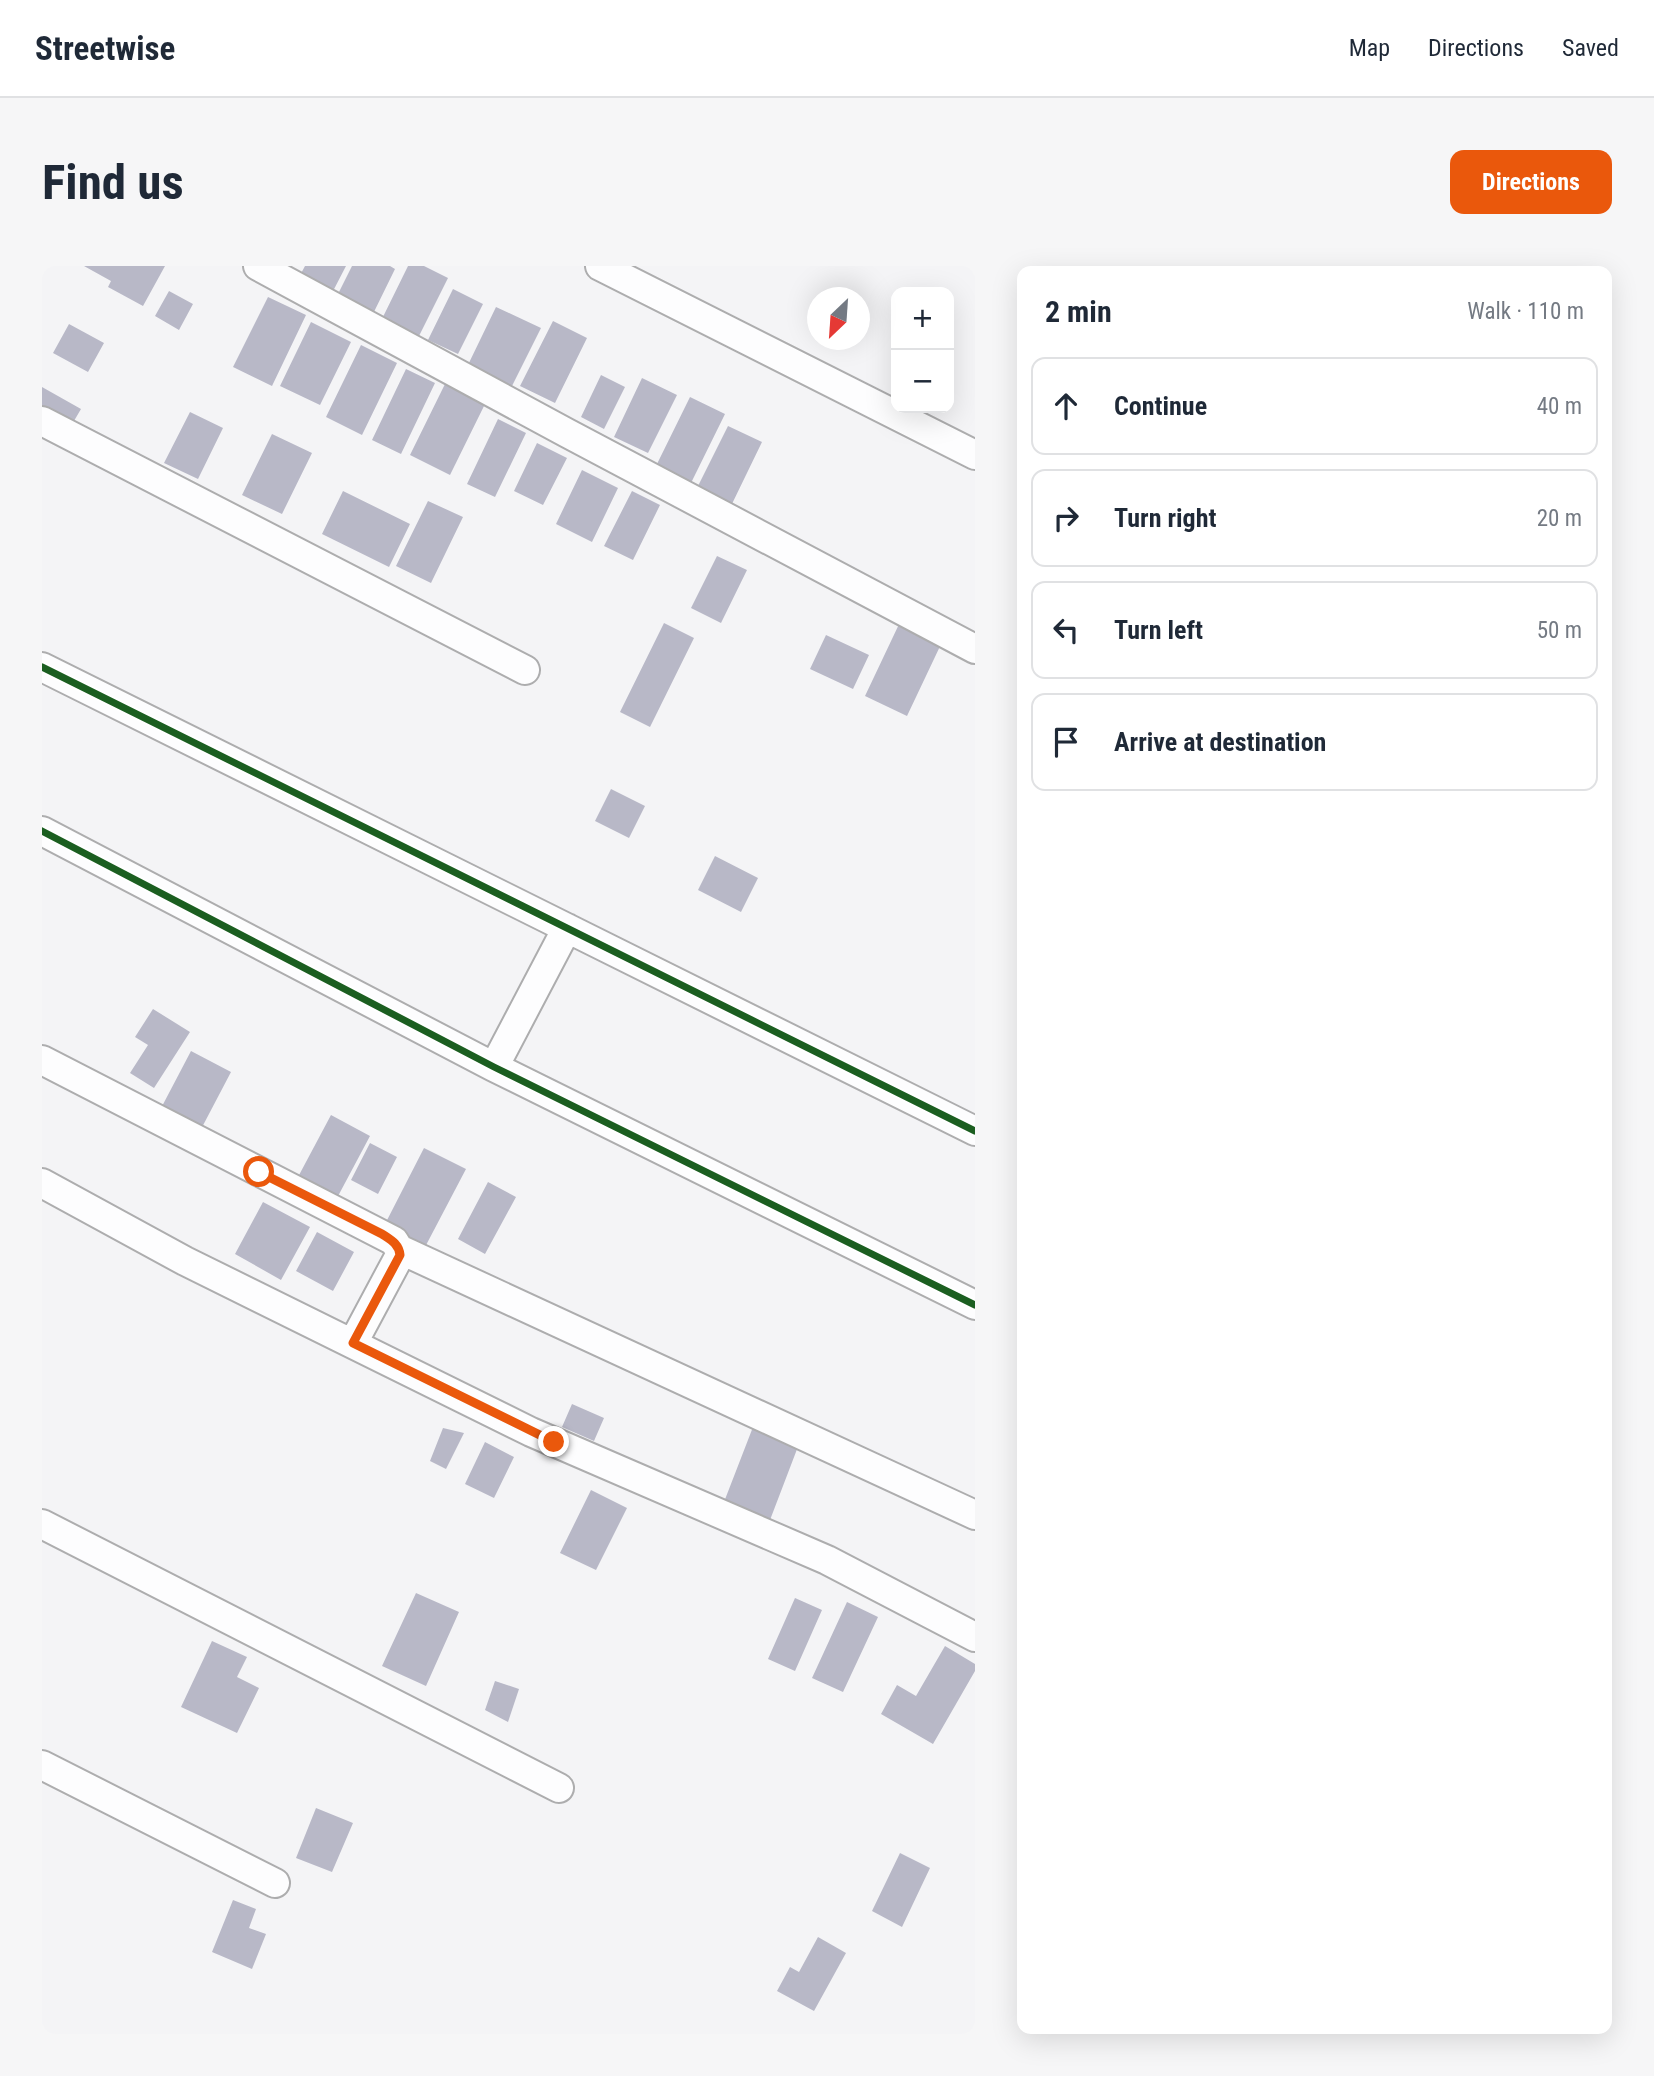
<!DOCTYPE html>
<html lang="en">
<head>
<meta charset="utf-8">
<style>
  body { margin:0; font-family:"Roboto Condensed",sans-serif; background:#f6f6f7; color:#1f2937 }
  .controls { position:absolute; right:21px; top:21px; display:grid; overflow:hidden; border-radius:14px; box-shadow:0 7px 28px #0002 }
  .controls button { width:63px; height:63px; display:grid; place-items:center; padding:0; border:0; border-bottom:2px solid #e0e1e3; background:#fff; color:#1f2937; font:35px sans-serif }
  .compass { position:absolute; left:765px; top:21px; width:63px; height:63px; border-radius:50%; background:#fff; box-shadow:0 7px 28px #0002; rotate:205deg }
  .stop { position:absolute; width:21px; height:21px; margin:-16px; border:5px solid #ea580c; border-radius:50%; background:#fff }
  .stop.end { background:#ea580c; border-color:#fff; box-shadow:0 2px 7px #0008 }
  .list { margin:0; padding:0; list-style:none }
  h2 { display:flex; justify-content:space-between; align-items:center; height:91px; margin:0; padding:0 28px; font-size:30px }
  h2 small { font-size:23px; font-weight:400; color:#747a83 }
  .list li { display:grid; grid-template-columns:46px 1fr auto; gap:21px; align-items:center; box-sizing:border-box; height:98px; margin:0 14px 14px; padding:0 14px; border:2px solid #e0e1e3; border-radius:14px }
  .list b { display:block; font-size:26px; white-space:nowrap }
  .list em { font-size:23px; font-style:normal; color:#747a83 }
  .icon { flex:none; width:38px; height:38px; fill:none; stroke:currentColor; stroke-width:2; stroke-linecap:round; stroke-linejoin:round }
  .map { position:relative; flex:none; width:933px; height:1768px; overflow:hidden; border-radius:14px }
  header { display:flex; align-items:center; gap:42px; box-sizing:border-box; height:98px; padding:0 35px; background:#fff; border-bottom:2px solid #e0e1e3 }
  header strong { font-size:33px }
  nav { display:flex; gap:38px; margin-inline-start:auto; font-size:24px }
  .intro { display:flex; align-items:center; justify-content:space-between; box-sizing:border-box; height:168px; padding:0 42px }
  h1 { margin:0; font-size:49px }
  .button { padding:18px 32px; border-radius:14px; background:#ea580c; color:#fff; font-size:24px; font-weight:700 }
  main { display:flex; gap:42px; padding:0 42px }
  aside { flex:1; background:#fff; border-radius:14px; box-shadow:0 7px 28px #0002 }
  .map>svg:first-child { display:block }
  .building { fill:#b8b8c7 }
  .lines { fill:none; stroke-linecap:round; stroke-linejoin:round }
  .street-casing { stroke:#adadae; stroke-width:32 }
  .street { stroke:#fdfdfe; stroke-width:28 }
  .cycleway-casing { stroke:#fff; stroke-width:11 }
  .cycleway { stroke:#1b5e20; stroke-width:7 }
  .route { stroke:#ea580c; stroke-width:9 }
</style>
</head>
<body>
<header>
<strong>Streetwise</strong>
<nav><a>Map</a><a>Directions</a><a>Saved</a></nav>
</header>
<div class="intro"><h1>Find us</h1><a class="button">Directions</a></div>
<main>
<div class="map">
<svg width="933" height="1768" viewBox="0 0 933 1768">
  <rect width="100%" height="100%" fill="#f4f4f6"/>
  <path class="building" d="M42,0H123L101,40L66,21L69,15Z
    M263,0H304L289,29L256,13Z
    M310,0H348L353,3L328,54L292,36Z
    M366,0H382L406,12L373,78L337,59Z
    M411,23L441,38L416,88L386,74Z
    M127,25L151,38L137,64L113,50Z
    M226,31L264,49L230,120L191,101Z
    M454,41L499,62L468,124L424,103Z
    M511,55L545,72L513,137L478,120Z
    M269,56L309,76L278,139L238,120Z
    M27,58L62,77L46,106L11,87Z
    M319,79L355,97L320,169L284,151Z
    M364,103L393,117L359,188L330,174Z
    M559,109L583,121L562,163L539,151Z
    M600,112L635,129L606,187L572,171Z
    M403,118L443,138L408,209L368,189Z
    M0,121L39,143L29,160L0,144Z
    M648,131L683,148L649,217L614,200Z
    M148,146L181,162L156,213L122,197Z
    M456,153L484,167L453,231L425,218Z
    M686,160L720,176L688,242L654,224Z
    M230,168L270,187L240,248L200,229Z
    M495,177L525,192L501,239L472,225Z
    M540,204L576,222L550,276L514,258Z
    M301,225L368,258L347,301L280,268Z
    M590,225L618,239L591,294L562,280Z
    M386,235L421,251L389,317L354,300Z
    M675,290L705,304L679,357L649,342Z
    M859,354L901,374L865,450L823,430Z
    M622,357L652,372L608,461L578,446Z
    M784,369L827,389L811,423L768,403Z
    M569,523L603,540L587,572L553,555Z
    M673,590L716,612L699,646L656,624Z
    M111,743L148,766L112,822L88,807L106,779L93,771Z
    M149,785L189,806L157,867L117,846Z
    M289,849L328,870L295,932L256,911Z
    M328,877L355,891L336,928L309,914Z
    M382,882L424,903L382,983L341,962Z
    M446,916L474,931L443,988L416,973Z
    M221,936L268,961L239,1014L193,988Z
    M275,966L312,986L291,1025L254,1005Z
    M530,1138L562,1152L552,1175L520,1161Z
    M711,1161L757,1178L728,1254L682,1236Z
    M401,1162L422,1167L404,1203L388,1195Z
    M443,1176L472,1191L452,1232L423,1218Z
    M549,1224L585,1242L554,1304L518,1287Z
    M374,1327L417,1346L384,1420L340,1400Z
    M753,1332L780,1344L753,1405L726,1393Z
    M805,1336L836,1351L801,1426L770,1412Z
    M170,1375L205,1391L195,1411L217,1422L195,1467L139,1441Z
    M903,1380L933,1398V1405L891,1478L839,1448L855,1419L874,1430Z
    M453,1415L477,1423L466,1456L443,1444Z
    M274,1542L311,1557L290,1606L254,1592Z
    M858,1587L888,1602L860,1661L830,1645Z
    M191,1634L214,1643L207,1662L224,1668L210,1703L170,1686Z
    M776,1671L804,1687L772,1745L735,1725L748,1701L757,1706Z"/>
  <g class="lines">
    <g class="street-casing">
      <path id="street" d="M216,0L525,167L933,383
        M558,0L933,189
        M0,155L483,404
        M0,401L933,865
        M0,565L452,801L933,1039
        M0,794L352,975L357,983L358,989L311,1077
        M452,801L525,662
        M0,917L143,995L489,1166L785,1294L933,1371
        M357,983L933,1249
        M0,1258L517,1522
        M0,1499L233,1617"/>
    </g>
    <use href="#street" class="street"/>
    <g class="cycleway-casing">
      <path id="cycleway" d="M0,401L933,865
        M0,565L452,801L933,1039"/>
    </g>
    <use href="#cycleway" class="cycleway"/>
  </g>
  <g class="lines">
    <path class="route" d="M217,906L340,968C349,974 357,978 358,989L311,1077L512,1176"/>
  </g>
</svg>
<div class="controls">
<button>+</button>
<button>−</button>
</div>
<svg class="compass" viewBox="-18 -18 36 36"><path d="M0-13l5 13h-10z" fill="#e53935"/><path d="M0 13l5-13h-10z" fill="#747a83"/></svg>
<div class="stop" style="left:217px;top:906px"></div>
<div class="stop end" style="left:512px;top:1176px"></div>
</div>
<aside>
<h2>2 min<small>Walk · 110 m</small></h2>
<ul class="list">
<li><svg class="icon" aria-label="ahead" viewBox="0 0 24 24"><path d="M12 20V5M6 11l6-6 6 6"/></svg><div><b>Continue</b></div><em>40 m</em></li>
<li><svg class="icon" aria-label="right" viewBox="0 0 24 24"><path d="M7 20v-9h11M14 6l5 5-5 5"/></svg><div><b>Turn right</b></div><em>20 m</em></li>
<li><svg class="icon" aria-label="left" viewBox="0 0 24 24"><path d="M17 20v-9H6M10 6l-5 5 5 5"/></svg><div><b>Turn left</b></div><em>50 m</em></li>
<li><svg class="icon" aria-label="arrive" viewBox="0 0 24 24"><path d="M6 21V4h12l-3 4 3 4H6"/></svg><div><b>Arrive at destination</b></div></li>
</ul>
</aside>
</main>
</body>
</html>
